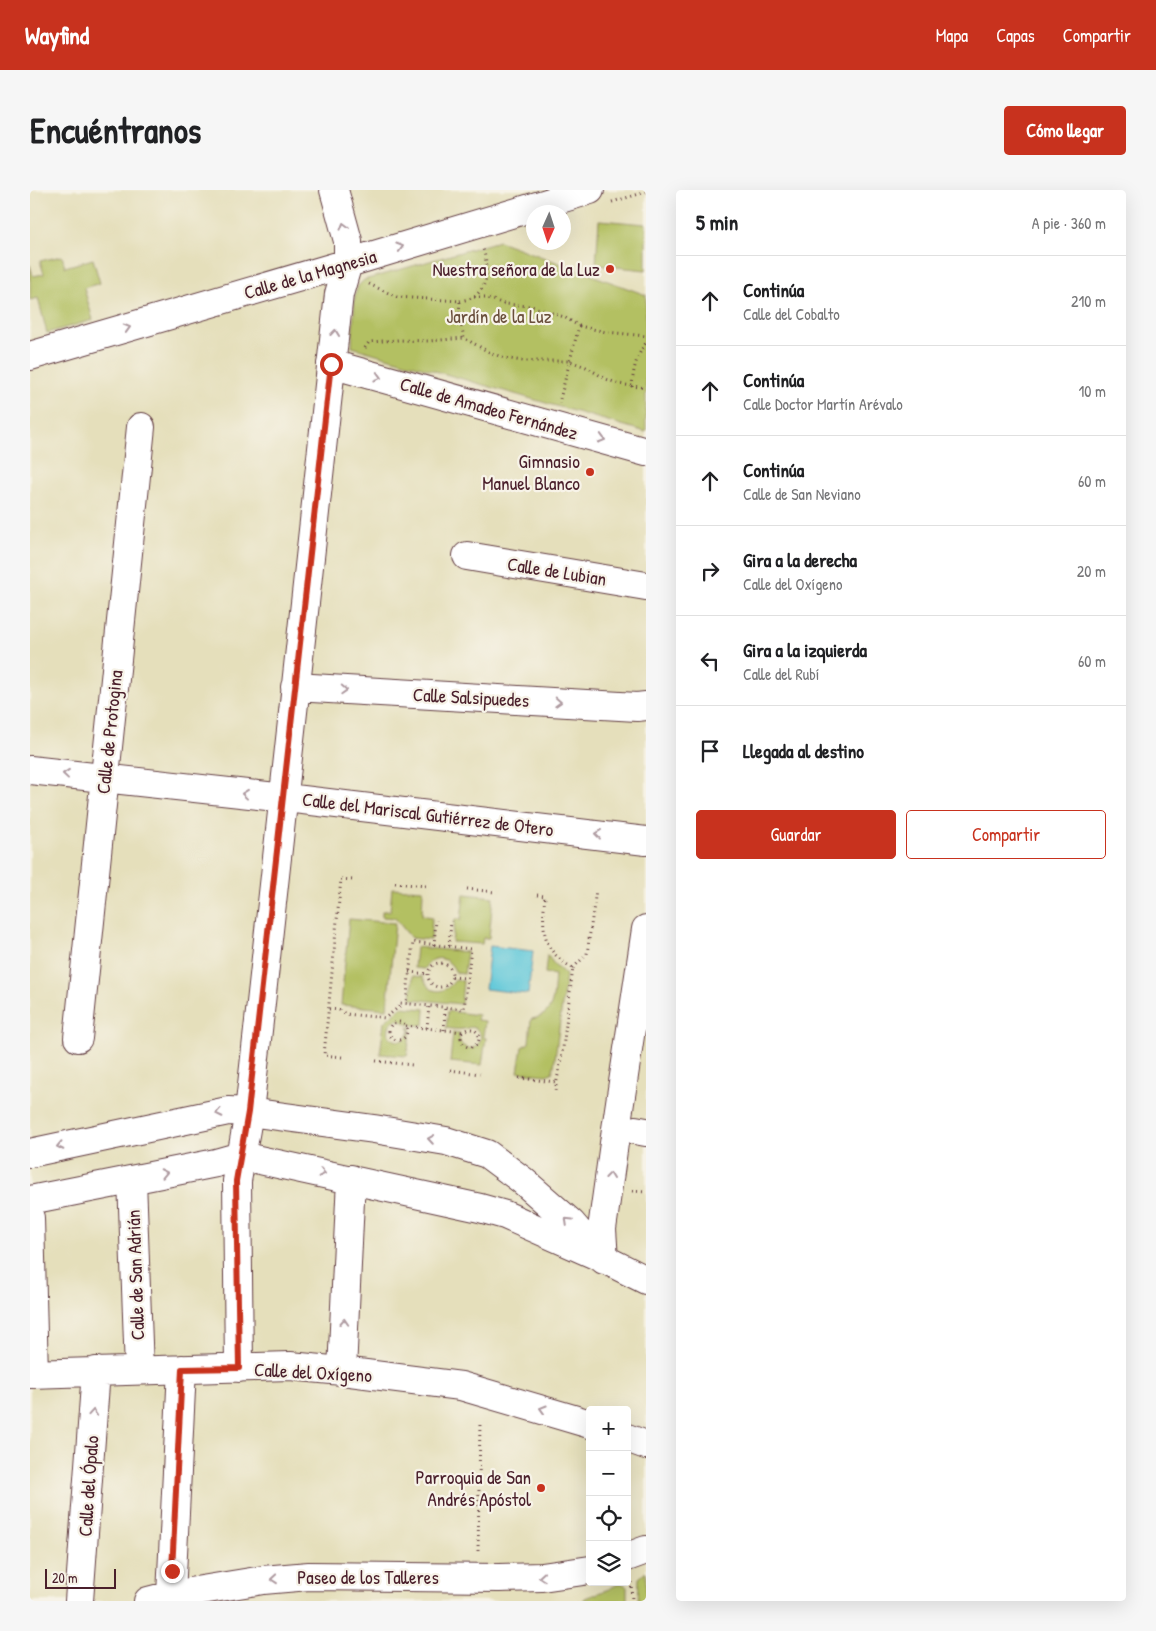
<!DOCTYPE html>
<html lang="es">
<head>
<meta charset="utf-8">
<style>
  body { margin:0; font-family:"Patrick Hand",sans-serif; background:#f6f6f6; color:#202124 }
  .controls { position:absolute; right:15px; bottom:15px; display:grid; overflow:hidden; border-radius:5px; box-shadow:0 5px 20px #0002 }
  .controls button { width:45px; height:45px; display:grid; place-items:center; padding:0; border:0; border-bottom:1px solid #e0e0e0; background:#fff; color:#202124; font:25px sans-serif }
  .compass { position:absolute; left:496px; top:15px; width:45px; height:45px; border-radius:50%; background:#fff; box-shadow:0 5px 20px #0002; rotate:183deg }
  .scale { position:absolute; left:15px; bottom:12px; width:71px; box-sizing:border-box; padding-left:5px; border:2px solid #4a1f2b; border-top:0; font-size:14px; line-height:18px; white-space:nowrap; color:#4a1f2b; -webkit-text-stroke:4px #f7f3e8; paint-order:stroke }
  .stop { position:absolute; width:15px; height:15px; margin:-11px; border:4px solid #c8321e; border-radius:50%; background:#fff }
  .stop.end { background:#c8321e; border-color:#fff; box-shadow:0 1px 5px #0008 }
  .list { margin:0; padding:0; list-style:none }
  h2 { display:flex; justify-content:space-between; align-items:center; height:65px; margin:0; padding:0 20px; font-size:21px }
  h2 small { font-size:16px; font-weight:400; color:#757577 }
  .list li { display:grid; grid-template-columns:32px 1fr auto; gap:15px; align-items:center; box-sizing:border-box; height:90px; padding:0 20px; border-top:1px solid #e0e0e0 }
  .list b { display:block; font-size:19px; white-space:nowrap }
  .list p { margin:0; font-size:16px; white-space:nowrap; color:#757577 }
  .list em { font-size:16px; font-style:normal; color:#757577 }
  .actions { display:flex; gap:10px; padding:15px 20px }
  .actions a { flex:1; padding:11px 0; border:1px solid #c8321e; border-radius:5px; text-align:center; font-size:18px; color:#c8321e }
  .actions .main { background:#c8321e; color:#fff }
  .icon { flex:none; width:28px; height:28px; fill:none; stroke:currentColor; stroke-width:2; stroke-linecap:round; stroke-linejoin:round }
  .map { position:relative; flex:none; width:616px; height:1411px; overflow:hidden; border-radius:5px }
  header { display:flex; align-items:center; gap:30px; box-sizing:border-box; height:70px; padding:0 25px; background:#c8321e; color:#fff }
  header strong { font-size:24px }
  nav { display:flex; gap:28px; margin-inline-start:auto; font-size:18px }
  .intro { display:flex; align-items:center; justify-content:space-between; box-sizing:border-box; height:120px; padding:0 30px }
  h1 { margin:0; font-size:35px }
  .button { padding:12px 22px; border-radius:5px; background:#c8321e; color:#fff; font-size:18px; font-weight:700 }
  main { display:flex; gap:30px; padding:0 30px }
  aside { flex:1; background:#fff; border-radius:5px; box-shadow:0 5px 20px #0002 }
  .map>svg:first-child { display:block }
  .green { fill:#b3c062; stroke:#7e7046 }
  .water { fill:#5ec8d9; stroke:#547482 }
  .lines { fill:none; stroke-linecap:round; stroke-linejoin:round }
  .minor-casing { stroke:#613c41; stroke-width:30 }
  .path { stroke:#613c41; stroke-width:3; stroke-dasharray:1 4; stroke-linecap:butt }
  .minor { stroke:#fff; stroke-width:28 }
  .oneway { stroke:#ae9aa0 }
  .route { stroke:#c8321e; stroke-width:6 }
  .poi-dot { fill:#c8321e; stroke:#f7f3e8; stroke-width:2 }
  .labels { text-anchor:middle; stroke-width:4.5; stroke-linejoin:round; paint-order:stroke }
  .poi-label { font-size:19px; fill:#4a1f2b; stroke:#f7f3e8; text-anchor:end }
  .street-label { font-size:19px; fill:#4a1f2b; stroke:#f7f3e8 }
  .park-label { font-size:19px; fill:#6a4f3c; stroke:#f7f3e8 }
</style>
</head>
<body>
<header>
<strong>Wayfind</strong>
<nav><a>Mapa</a><a>Capas</a><a>Compartir</a></nav>
</header>
<div class="intro"><h1>Encuéntranos</h1><a class="button">Cómo llegar</a></div>
<main>
<div class="map">
<svg width="616" height="1411" viewBox="0 0 616 1411">
  <rect width="100%" height="100%" fill="#f7f3e8"/>
  <filter id="ink" filterUnits="userSpaceOnUse"><feTurbulence type="fractalNoise" baseFrequency=".02" numOctaves="2"/><feDisplacementMap in="SourceGraphic" scale="10" xChannelSelector="R" yChannelSelector="G"/><feConvolveMatrix kernelMatrix="1 2 1 2 8 2 1 2 1" color-interpolation-filters="sRGB"/></filter>
  <filter id="wash" filterUnits="userSpaceOnUse"><feTurbulence type="fractalNoise" baseFrequency=".0096" numOctaves="4" result="noise"/><feDisplacementMap in="SourceGraphic" scale="20" xChannelSelector="R" yChannelSelector="G"/><feGaussianBlur stdDeviation="1.12" result="paint"/><feColorMatrix in="noise" values="0 0 0 0 0 0 0 0 0 0 0 0 0 0 0 0 0 1.4 0 .05"/><feComposite in="paint" operator="in"/></filter>
  <g filter="url(#wash)">
    <rect width="100%" height="100%" fill="#e5dfbb"/>
    <path class="green" d="M569,30L616,34V80L566,75Z
      M469,51L616,105V242L322,157L325,105L328,96L334,90Z
      M32,66L35,77L63,69L70,93L54,98L63,130L17,143L8,108L0,110V75L3,86L14,84L10,71Z
      M362,698L393,700L392,725L402,727L401,750L381,748L365,728L352,727V721H360Z
      M434,704L463,707L459,748H453L452,754L422,752L425,729H431Z
      M319,729L365,733L357,819L311,815Z
      M386,757L437,762L434,784L426,783C419,766 403,763 394,779L384,778Z
      M517,765L524,774L536,785L524,876L522,883L516,885L488,882L492,857L499,853L501,829C526,826 523,804 525,785L515,783Z
      M383,786L393,787C399,805 415,805 425,790L433,791L431,814L381,809Z
      M372,817L395,819L394,835C389,835 382,836 377,834C375,833 373,831 370,830C360,828 357,839 359,846C368,854 375,852 380,841L378,837L381,838L377,866L350,864L354,832Z
      M418,821L448,825L447,830L455,831L453,847L456,848L452,875L420,872L423,842L430,843C428,850 430,856 438,858C450,861 456,842 444,838C440,836 436,839 433,839C428,840 421,839 416,838Z
      M616,1382V1411H608L609,1388Z
      M590,1393L597,1396V1411H553L555,1408L579,1399Z"/>
    <path class="water" d="M460,756L503,761L498,804L455,799Z"/>
  </g>
  <g filter="url(#ink)">
    <g class="lines">
      <g class="minor-casing">
        <path id="minor" d="M0,166L318,73L560,0
          M301,174L616,262
          M437,366L616,396
          M265,497L607,517L616,516
          M0,580L273,610L616,651
          M48,848L111,237
          M605,940L616,942
          M0,963L198,921L219,922L344,939L416,951L457,964L492,990L541,1033L566,1062
          M102,990L109,1180
          M0,1010L186,973L211,966L450,1018L475,1025L570,1067L616,1090
          M0,1028L4,1184
          M574,1070L572,1039L586,939L616,739
          M209,1178L207,991L219,922L309,104L318,73V51L304,0
          M312,1181L321,989
          M0,1184L260,1176L312,1181L431,1196L560,1234
          M597,1248L616,1255
          M597,1367L616,1360
          M141,1405L152,1179
          M49,1411L66,1181
          M118,1411L141,1405L233,1390L279,1386L469,1388L512,1387L560,1380"/>
      </g>
      <path class="path" d="M582,12L616,2
        M339,94L367,107L430,111L429,124L434,148
        M444,107H455L474,114L501,116L534,127L549,136L529,213
        M430,111C434,110 441,109 445,106C460,94 458,75 453,59
        M549,136L576,142L616,146
        M335,158L339,152L368,150L399,151L434,148L459,162L474,168L493,171H540L556,177L576,189L589,194L616,198
        M602,197C603,181 606,166 616,153
        M365,693L396,696
        M437,699L465,702
        M507,705L515,706C512,738 511,761 543,778L533,858L525,901
        M404,755L406,730
        M419,756L421,731
        M398 785a12 12 0 1 1 24 0a12 12 0 1 1-24 0Z
        M543,778L557,764L566,700
        M379,782L398,784
        M422,787L437,788
        M299,819L309,820L316,824L355,828L369,817L370,813C391,815 413,817 434,819L441,759L383,752L376,813
        M359 841a9 9 0 1 1 18 0a9 9 0 1 1-18 0Z
        M376,836L433,842
        M397,838L399,816
        M431 848a9 9 0 1 1 18 0a9 9 0 1 1-18 0Z
        M414,840L415,817
        M312,867L294,865L311,689L323,690
        M346,871L382,875
        M420,880L450,884
        M489,888L526,892
        M602,1001L616,1002
        M448,1361L450,1232
        M601,1392L602,1411"/>
      <use href="#minor" class="minor"/>
    </g>
    <defs><path id="oneway-chevron" d="M-2-3.5L2.5 0L-2 3.5" fill="none" stroke-width="1.6" stroke-linecap="round" stroke-linejoin="round" transform="scale(1.25)"/></defs>
    <g class="oneway">
      <use href="#oneway-chevron" transform="translate(314 36) rotate(-106)"/>
      <use href="#oneway-chevron" transform="translate(370 57) rotate(-17)"/>
      <use href="#oneway-chevron" transform="translate(97 138) rotate(-16)"/>
      <use href="#oneway-chevron" transform="translate(305 143) rotate(-84)"/>
      <use href="#oneway-chevron" transform="translate(348 187) rotate(16)"/>
      <use href="#oneway-chevron" transform="translate(572 249) rotate(16)"/>
      <use href="#oneway-chevron" transform="translate(314 500) rotate(3)"/>
      <use href="#oneway-chevron" transform="translate(528 512) rotate(3)"/>
      <use href="#oneway-chevron" transform="translate(36 584) rotate(-174)"/>
      <use href="#oneway-chevron" transform="translate(215 604) rotate(-174)"/>
      <use href="#oneway-chevron" transform="translate(568 644) rotate(-173)"/>
      <use href="#oneway-chevron" transform="translate(189 923) rotate(168)"/>
      <use href="#oneway-chevron" transform="translate(401 949) rotate(-171)"/>
      <use href="#oneway-chevron" transform="translate(30 956) rotate(168)"/>
      <use href="#oneway-chevron" transform="translate(134 983) rotate(-12)"/>
      <use href="#oneway-chevron" transform="translate(292 983) rotate(12)"/>
      <use href="#oneway-chevron" transform="translate(580 986) rotate(-83)"/>
      <use href="#oneway-chevron" transform="translate(538 1031) rotate(-136)"/>
      <use href="#oneway-chevron" transform="translate(314 1132) rotate(-87)"/>
      <use href="#oneway-chevron" transform="translate(513 1219) rotate(-163)"/>
      <use href="#oneway-chevron" transform="translate(63 1223) rotate(-86)"/>
      <use href="#oneway-chevron" transform="translate(512 1387) rotate(175)"/>
      <use href="#oneway-chevron" transform="translate(244 1389) rotate(175)"/>
    </g>
  </g>
  <g class="lines" filter="url(#ink)">
    <path class="route" d="M142,1381L152,1179L209,1178L206,991L218,922L301,174"/>
  </g>
  <g class="poi-dot">
    <circle cx="580" cy="79" r="5"/>
    <circle cx="560" cy="282" r="5"/>
    <circle cx="511" cy="1298" r="5"/>
  </g>
  <g class="labels">
    <g class="poi-label">
      <text x="570" y="86">Nuestra señora de la Luz</text>
      <text x="550" y="278">Gimnasio<tspan x="550" dy="22">Manuel Blanco</tspan></text>
      <text x="501" y="1294">Parroquia de San<tspan x="501" dy="22">Andrés Apóstol</tspan></text>
    </g>
    <g class="street-label">
      <text transform="translate(280 84) rotate(-16)" y="7">Calle de la Magnesia</text>
      <text transform="translate(459 218) rotate(16)" y="7">Calle de Amadeo Fernández</text>
      <text transform="translate(527 381) rotate(9)" y="7">Calle de Lubian</text>
      <text transform="translate(441 507) rotate(3)" y="7">Calle Salsipuedes</text>
      <text transform="translate(79 542) rotate(-84)" y="7">Calle de Protogina</text>
      <text transform="translate(398 624) rotate(7)" y="7">Calle del Mariscal Gutiérrez de Otero</text>
      <text transform="translate(105 1085) rotate(-92)" y="7">Calle de San Adrián</text>
      <text transform="translate(283 1182) rotate(3)" y="7">Calle del Oxígeno</text>
      <text transform="translate(58 1296) rotate(-86)" y="7">Calle del Ópalo</text>
      <text x="338" y="1394">Paseo de los Talleres</text>
    </g>
    <g class="park-label">
      <text x="469" y="133">Jardín de la Luz</text>
    </g>
  </g>
</svg>
<div class="controls">
<button>+</button>
<button>−</button>
<button><svg class="icon" aria-label="locate" viewBox="0 0 24 24"><circle cx="12" cy="12" r="6"/><path d="M12 2v4M12 18v4M2 12h4M18 12h4"/></svg></button>
<button><svg class="icon" aria-label="layers" viewBox="0 0 24 24"><path d="M12 4l9 5-9 5-9-5zM3 14l9 5 9-5"/></svg></button>
</div>
<svg class="compass" viewBox="-18 -18 36 36"><path d="M0-13l5 13h-10z" fill="#e53935"/><path d="M0 13l5-13h-10z" fill="#757577"/></svg>
<div class="scale">20 m</div>
<div class="stop" style="left:301px;top:174px"></div>
<div class="stop end" style="left:142px;top:1381px"></div>
</div>
<aside>
<h2>5 min<small>A pie · 360 m</small></h2>
<ul class="list">
<li><svg class="icon" aria-label="ahead" viewBox="0 0 24 24"><path d="M12 20V5M6 11l6-6 6 6"/></svg><div><b>Continúa</b><p>Calle del Cobalto</p></div><em>210 m</em></li>
<li><svg class="icon" aria-label="ahead" viewBox="0 0 24 24"><path d="M12 20V5M6 11l6-6 6 6"/></svg><div><b>Continúa</b><p>Calle Doctor Martín Arévalo</p></div><em>10 m</em></li>
<li><svg class="icon" aria-label="ahead" viewBox="0 0 24 24"><path d="M12 20V5M6 11l6-6 6 6"/></svg><div><b>Continúa</b><p>Calle de San Neviano</p></div><em>60 m</em></li>
<li><svg class="icon" aria-label="right" viewBox="0 0 24 24"><path d="M7 20v-9h11M14 6l5 5-5 5"/></svg><div><b>Gira a la derecha</b><p>Calle del Oxígeno</p></div><em>20 m</em></li>
<li><svg class="icon" aria-label="left" viewBox="0 0 24 24"><path d="M17 20v-9H6M10 6l-5 5 5 5"/></svg><div><b>Gira a la izquierda</b><p>Calle del Rubí</p></div><em>60 m</em></li>
<li><svg class="icon" aria-label="arrive" viewBox="0 0 24 24"><path d="M6 21V4h12l-3 4 3 4H6"/></svg><div><b>Llegada al destino</b></div></li>
</ul>
<div class="actions"><a class="main">Guardar</a><a>Compartir</a></div>
</aside>
</main>
</body>
</html>
